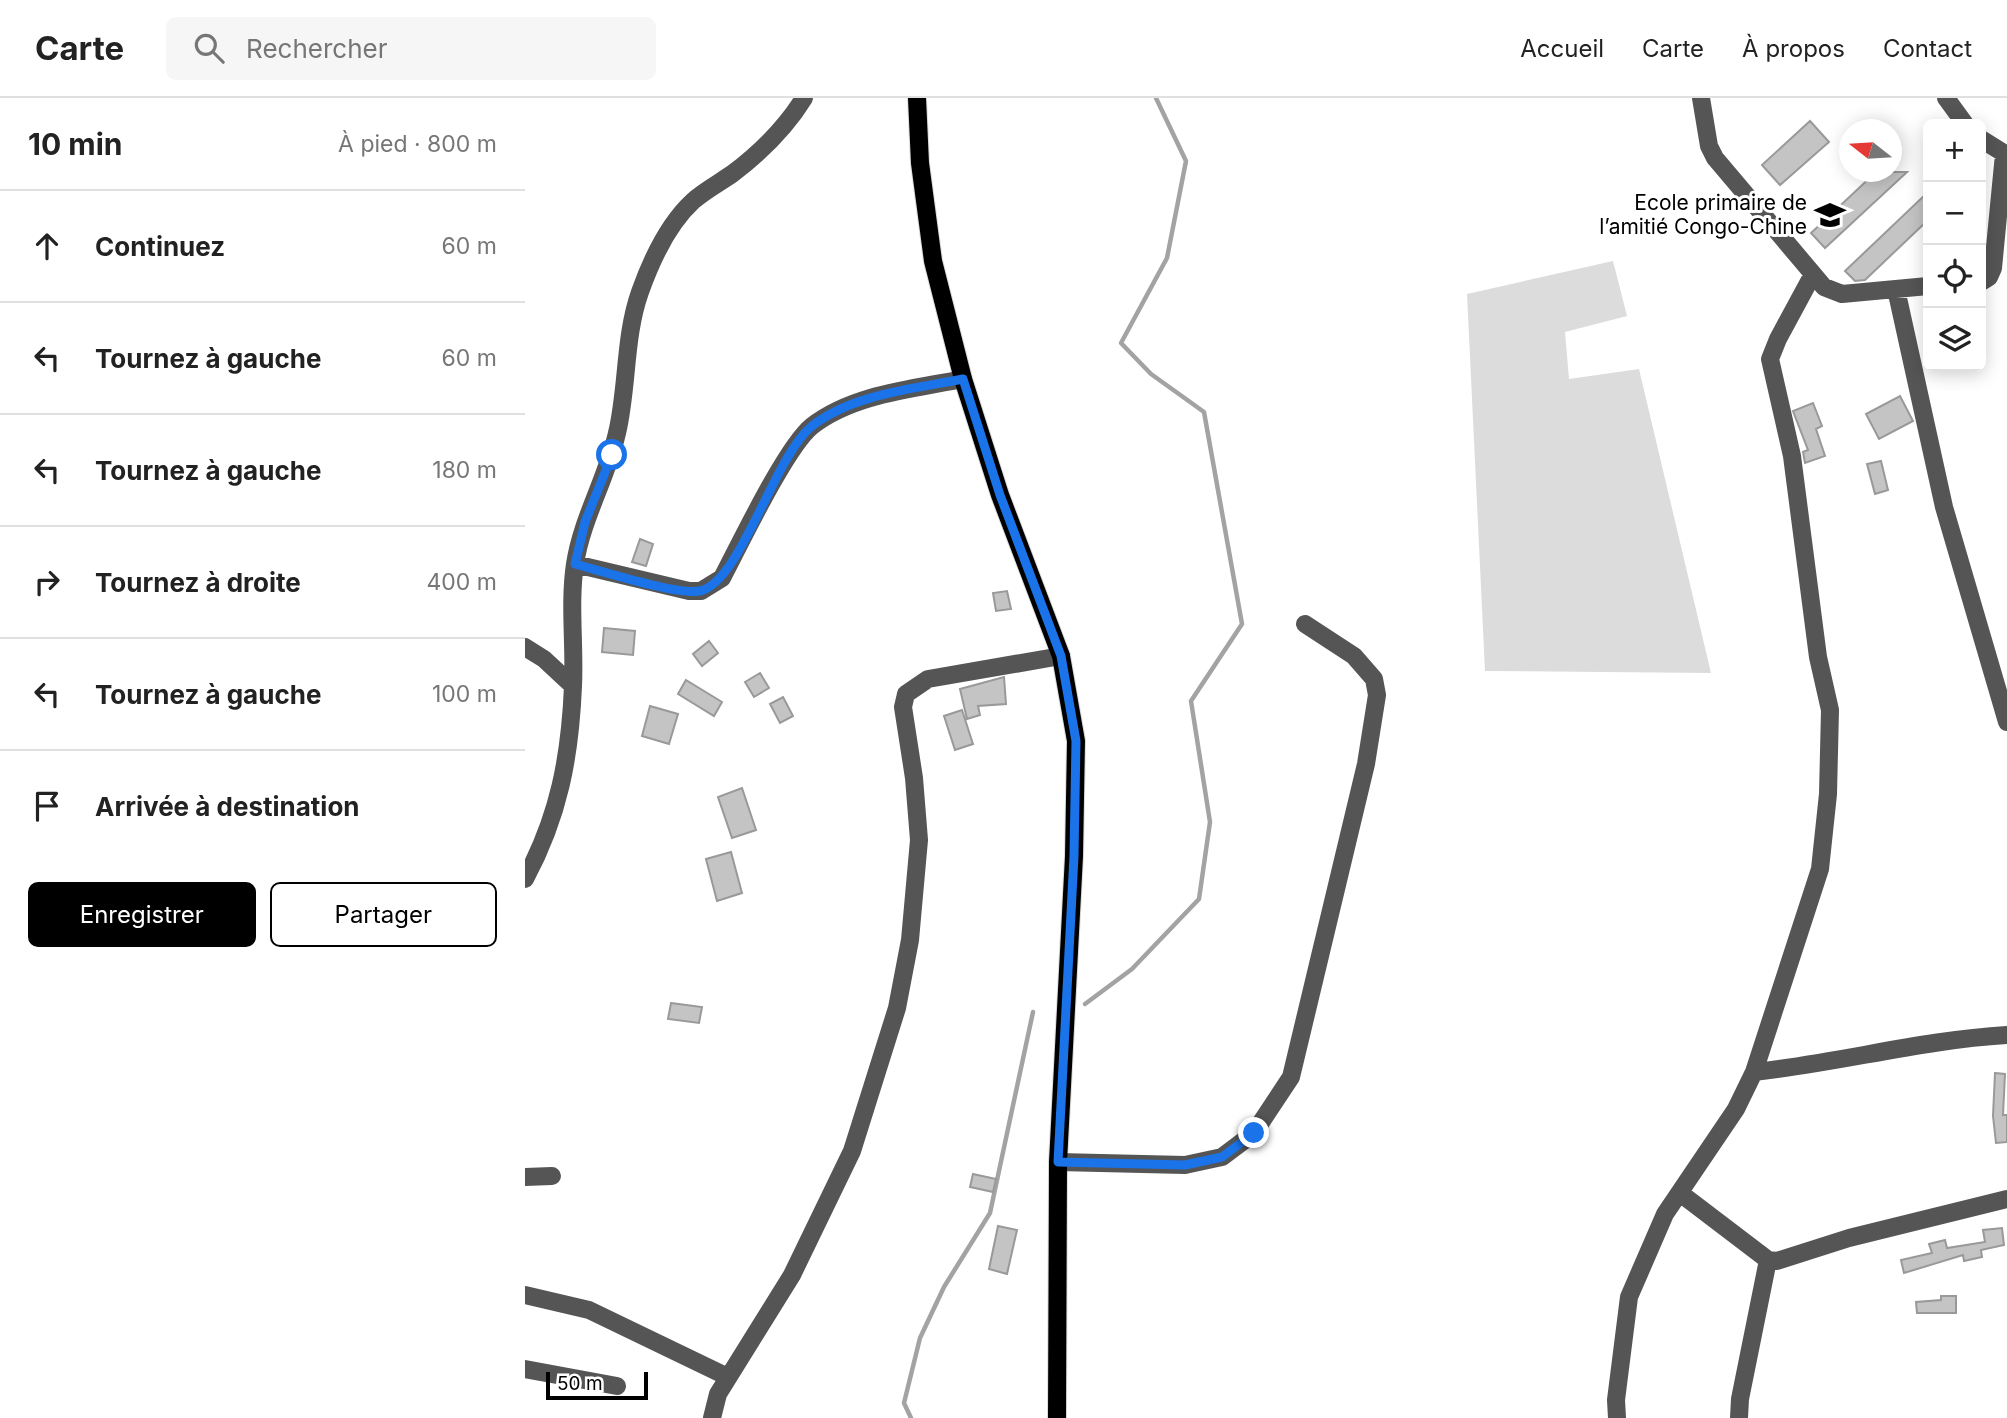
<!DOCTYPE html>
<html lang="fr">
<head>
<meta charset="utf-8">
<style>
  body { margin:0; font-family:Inter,sans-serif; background:#f6f6f6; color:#222 }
  .controls { position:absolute; right:21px; top:21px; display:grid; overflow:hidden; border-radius:10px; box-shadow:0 4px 18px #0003 }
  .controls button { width:63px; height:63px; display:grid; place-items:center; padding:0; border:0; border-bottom:2px solid #e0e0e0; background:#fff; color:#222; font:35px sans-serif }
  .compass { position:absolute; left:1314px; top:21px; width:63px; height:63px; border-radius:50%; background:#fff; box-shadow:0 4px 18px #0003; rotate:287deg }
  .scale { position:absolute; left:21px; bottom:18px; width:102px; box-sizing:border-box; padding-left:7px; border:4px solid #000; border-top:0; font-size:19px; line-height:24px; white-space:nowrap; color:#000; -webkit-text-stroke:5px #fff; paint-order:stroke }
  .stop { position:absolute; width:21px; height:21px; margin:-16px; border:5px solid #1a73e8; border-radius:50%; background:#fff }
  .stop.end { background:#1a73e8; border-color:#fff; box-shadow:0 2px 7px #0008 }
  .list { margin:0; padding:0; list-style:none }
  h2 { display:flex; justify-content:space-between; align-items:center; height:91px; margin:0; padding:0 28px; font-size:30px }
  h2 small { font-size:23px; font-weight:400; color:#767676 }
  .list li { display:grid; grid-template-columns:46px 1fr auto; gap:21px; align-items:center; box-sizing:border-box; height:112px; padding:0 28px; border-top:2px solid #e0e0e0 }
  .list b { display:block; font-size:26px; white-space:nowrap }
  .list em { font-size:23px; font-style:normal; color:#767676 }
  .actions { display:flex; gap:14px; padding:21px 28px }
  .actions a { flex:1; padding:16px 0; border:2px solid #000; border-radius:10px; text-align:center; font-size:24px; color:#000 }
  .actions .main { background:#000; color:#fff }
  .icon { flex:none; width:38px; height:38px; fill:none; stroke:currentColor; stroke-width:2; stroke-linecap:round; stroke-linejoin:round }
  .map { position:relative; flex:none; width:1482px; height:1320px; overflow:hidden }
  header { display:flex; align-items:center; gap:42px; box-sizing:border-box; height:98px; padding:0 35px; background:#fff; border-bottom:2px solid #e0e0e0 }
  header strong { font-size:33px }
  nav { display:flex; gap:38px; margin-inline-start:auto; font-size:24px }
  .search { width:490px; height:63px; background:#f6f6f6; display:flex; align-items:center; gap:18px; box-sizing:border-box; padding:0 24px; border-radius:10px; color:#767676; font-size:26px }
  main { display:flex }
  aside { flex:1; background:#fff }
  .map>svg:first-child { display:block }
  .green { fill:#dcdcdc }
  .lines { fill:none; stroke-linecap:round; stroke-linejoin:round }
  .stream { stroke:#a3a3a3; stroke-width:4.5 }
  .building { fill:#c4c4c4; stroke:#999; stroke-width:2 }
  .major-casing { stroke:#dbdbdb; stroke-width:20 }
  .minor { stroke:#555; stroke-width:18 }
  .major { stroke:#000; stroke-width:18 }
  .route { stroke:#1a73e8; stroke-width:9 }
  .labels { text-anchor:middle; stroke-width:6; stroke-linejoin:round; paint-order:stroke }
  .poi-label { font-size:21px; fill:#000; stroke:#fff; text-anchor:end }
</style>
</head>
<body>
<header>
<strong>Carte</strong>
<div class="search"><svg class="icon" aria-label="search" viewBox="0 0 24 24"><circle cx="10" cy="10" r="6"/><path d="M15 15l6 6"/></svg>Rechercher</div>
<nav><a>Accueil</a><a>Carte</a><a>À propos</a><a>Contact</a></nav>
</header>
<main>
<aside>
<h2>10 min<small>À pied · 800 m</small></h2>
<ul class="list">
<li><svg class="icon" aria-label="ahead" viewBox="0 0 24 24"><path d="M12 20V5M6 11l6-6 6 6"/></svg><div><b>Continuez</b></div><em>60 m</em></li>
<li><svg class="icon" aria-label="left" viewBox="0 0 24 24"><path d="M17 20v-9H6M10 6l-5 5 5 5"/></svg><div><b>Tournez à gauche</b></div><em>60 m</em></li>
<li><svg class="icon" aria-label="left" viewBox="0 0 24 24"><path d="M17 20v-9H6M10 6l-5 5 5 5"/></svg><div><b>Tournez à gauche</b></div><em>180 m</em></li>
<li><svg class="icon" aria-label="right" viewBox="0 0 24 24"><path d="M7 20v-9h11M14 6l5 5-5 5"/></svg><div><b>Tournez à droite</b></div><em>400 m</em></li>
<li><svg class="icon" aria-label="left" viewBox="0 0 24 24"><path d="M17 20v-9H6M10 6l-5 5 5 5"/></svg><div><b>Tournez à gauche</b></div><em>100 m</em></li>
<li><svg class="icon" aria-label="arrive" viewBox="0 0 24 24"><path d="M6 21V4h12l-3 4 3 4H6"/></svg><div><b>Arrivée à destination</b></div></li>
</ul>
<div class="actions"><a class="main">Enregistrer</a><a>Partager</a></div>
</aside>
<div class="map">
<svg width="1482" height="1320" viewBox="0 0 1482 1320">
  <rect width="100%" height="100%" fill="#fff"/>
  <path class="green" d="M1088,163L1102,218L1040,234L1044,281L1114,271L1186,575L960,573L942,196Z"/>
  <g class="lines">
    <path class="stream" d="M560,906L607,871L674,801L685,724L666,603L717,526L679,314L626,276L596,245L642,160L661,63L631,0
      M386,1320L379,1305L395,1240L419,1189L465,1115L508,914"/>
  </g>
  <path class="building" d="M1285,23L1304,44L1255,87L1237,67Z
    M1351,74H1382L1300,150L1286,135Z
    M1403,94V122L1340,182L1330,183L1320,173Z
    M1375,298L1388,323L1354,341L1341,316Z
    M1288,305L1297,328L1291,331L1300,358L1280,365L1278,354L1283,352L1268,313Z
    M1356,363L1363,392L1350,396L1342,366Z
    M115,441L128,446L121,468L107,464Z
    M482,493L486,511L471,513L468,495Z
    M79,530L110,533L108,557L77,554Z
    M184,543L193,555L177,568L168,556Z
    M235,575L244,590L229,599L220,584Z
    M479,579L481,606L453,608L455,617L442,621L435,591Z
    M161,582L197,604L189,618L153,596Z
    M258,599L268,618L255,625L245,606Z
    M125,608L153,616L144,646L117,638Z
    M437,612L448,646L430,652L419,618Z
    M217,690L231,732L207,740L193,699Z
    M206,754L217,795L192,803L181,761Z
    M146,905L177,909L174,925L143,921Z
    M1470,975L1480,976L1478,1017H1482V1044L1471,1045L1468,1018Z
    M448,1076L471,1081L468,1094L445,1089Z
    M473,1128L492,1132L482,1176L464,1171Z
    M1477,1130L1479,1147L1456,1152L1457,1159L1439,1163L1438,1157L1379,1175L1376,1162L1407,1155L1404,1146L1420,1142L1422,1150L1460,1144L1458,1132Z
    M1416,1198H1431V1215H1392L1391,1204L1416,1202Z"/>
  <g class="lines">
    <g class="major-casing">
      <path id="major" d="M392,0L395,65L408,163L438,281L475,397L536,558L551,643L549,758L533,1064L532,1320"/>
    </g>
    <path class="minor" d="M1176,0L1184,48L1190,60L1299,189L1317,196L1403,188
      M1421,0L1440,26
      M1456,41L1482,57
      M1456,184L1464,179L1468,170L1479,56
      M1371,191L1419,409L1482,624
      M50,466L164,493H176L197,480C215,446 261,349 287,328C328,296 388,291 438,281
      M0,549L19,561L48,588
      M0,781C34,718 45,659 48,588C50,547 44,506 50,466C57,420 82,380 92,335C103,289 99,239 115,194C126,163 143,126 168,103C179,93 194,85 207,76C236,54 260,31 279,0
      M1229,974C1314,965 1397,942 1482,937
      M533,1064L660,1067L697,1059L729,1035L766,979L841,666L852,597L849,581L829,558L780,526
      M0,1079L27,1078
      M1155,1095L1243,1162L1252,1163L1324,1140L1482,1101
      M0,1197L64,1212L203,1279
      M0,1271L92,1288
      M187,1320L193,1296L267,1177L327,1053L372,910L385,842L394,742L389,680L378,609L381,596L403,581L536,558
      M1092,1320L1091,1302L1104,1199L1140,1116L1211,1011L1229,974L1295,771L1303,696L1305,612L1293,559L1267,358L1245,261L1253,241L1287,178
      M1214,1320L1215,1301L1243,1162"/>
    <use href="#major" class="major"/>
  </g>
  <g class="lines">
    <path class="route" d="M87,357L60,424L50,466C76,473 152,497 175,493C216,484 249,358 287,328C328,296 388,291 438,281L475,397L536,558L551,643L549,758L533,1064L660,1067L697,1059L729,1035"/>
  </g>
  <defs>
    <g id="school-bare" transform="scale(2.415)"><path d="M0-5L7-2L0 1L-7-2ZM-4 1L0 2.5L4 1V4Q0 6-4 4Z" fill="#000" stroke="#fff" stroke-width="2.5" paint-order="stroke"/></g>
  </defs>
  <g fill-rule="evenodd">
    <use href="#school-bare" x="1305" y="117"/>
  </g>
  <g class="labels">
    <g class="poi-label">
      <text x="1282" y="112">Ecole primaire de<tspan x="1282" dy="24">l’amitié Congo-Chine</tspan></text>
    </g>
  </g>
</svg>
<div class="controls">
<button>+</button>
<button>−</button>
<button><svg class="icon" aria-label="locate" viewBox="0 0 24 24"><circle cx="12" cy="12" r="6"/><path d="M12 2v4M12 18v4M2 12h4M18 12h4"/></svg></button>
<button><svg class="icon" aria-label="layers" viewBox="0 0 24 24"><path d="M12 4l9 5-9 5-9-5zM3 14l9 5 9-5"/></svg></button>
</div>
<svg class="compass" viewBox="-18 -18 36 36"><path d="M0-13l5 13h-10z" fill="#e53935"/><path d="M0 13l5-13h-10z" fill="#767676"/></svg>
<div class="scale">50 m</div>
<div class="stop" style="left:87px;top:357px"></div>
<div class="stop end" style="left:729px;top:1035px"></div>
</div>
</main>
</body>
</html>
